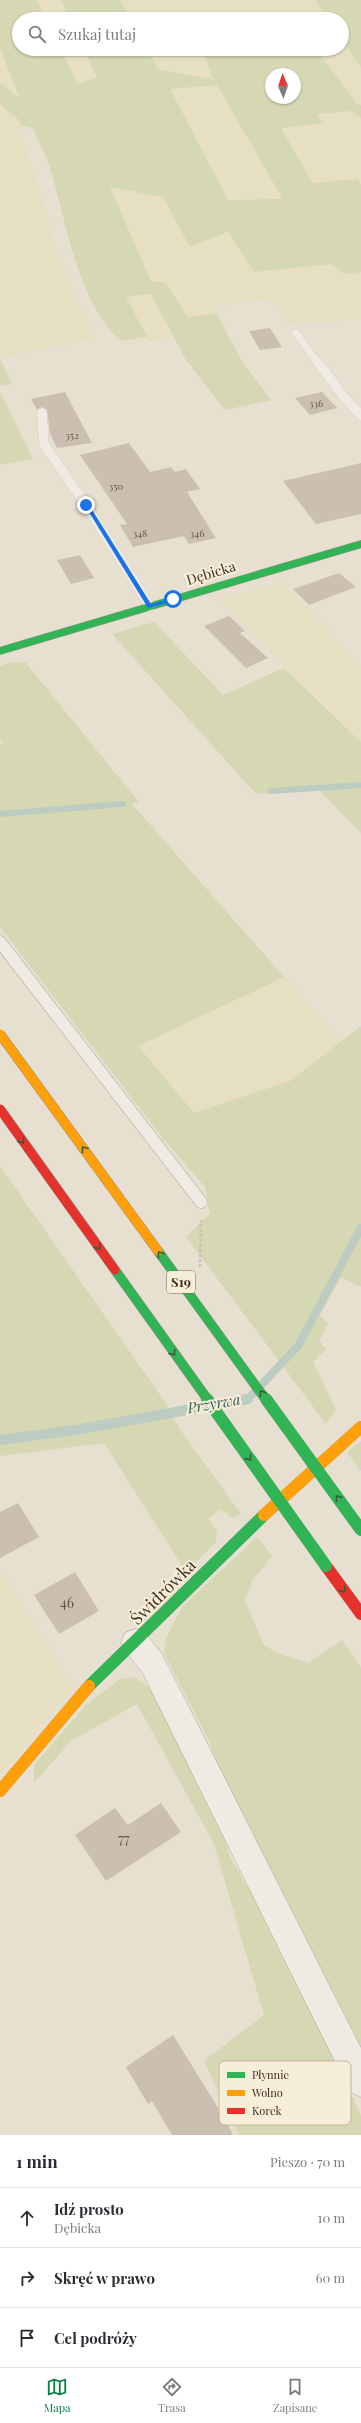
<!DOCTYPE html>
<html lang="pl">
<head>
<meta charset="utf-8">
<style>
  body { margin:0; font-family:"Playfair Display",serif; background:#f2f2f3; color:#2b2b33 }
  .compass { position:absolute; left:265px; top:68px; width:36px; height:36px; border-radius:50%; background:#fff; box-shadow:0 1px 3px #0004; rotate:358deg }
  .stop { position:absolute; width:12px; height:12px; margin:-9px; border:3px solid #1a73e8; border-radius:50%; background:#fff }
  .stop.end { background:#1a73e8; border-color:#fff; box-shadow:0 1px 4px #0008 }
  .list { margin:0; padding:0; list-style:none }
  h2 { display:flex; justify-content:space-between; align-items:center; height:52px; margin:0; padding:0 16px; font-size:17px }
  h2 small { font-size:13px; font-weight:400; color:#7c7c81 }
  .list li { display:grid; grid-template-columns:26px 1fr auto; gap:12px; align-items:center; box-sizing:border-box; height:60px; padding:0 16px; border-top:1px solid #e1e1e2 }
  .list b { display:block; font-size:15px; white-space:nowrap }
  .list p { margin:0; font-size:13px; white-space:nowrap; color:#7c7c81 }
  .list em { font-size:13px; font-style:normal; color:#7c7c81 }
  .icon { flex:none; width:22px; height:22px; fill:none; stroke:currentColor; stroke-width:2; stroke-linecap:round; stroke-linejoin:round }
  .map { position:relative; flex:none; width:361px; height:2135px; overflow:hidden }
  .search { position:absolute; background:#fff; box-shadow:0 1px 3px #0004; left:12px; right:12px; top:12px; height:44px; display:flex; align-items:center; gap:10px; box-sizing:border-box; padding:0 14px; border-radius:22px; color:#7c7c81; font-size:15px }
  .sheet { height:232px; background:#fff }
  nav { display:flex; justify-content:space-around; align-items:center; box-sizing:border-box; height:56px; border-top:1px solid #e1e1e2; background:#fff; font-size:11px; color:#7c7c81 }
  nav a { display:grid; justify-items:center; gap:2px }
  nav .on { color:#0b8043 }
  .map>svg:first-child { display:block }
  .farmland { fill:#e6dfc2 }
  .green { fill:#d6d7b3; fill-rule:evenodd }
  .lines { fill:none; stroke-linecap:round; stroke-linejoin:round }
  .stream-far2 { stroke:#bcccc2; stroke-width:6 }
  .stream-far1 { stroke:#bcccc2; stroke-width:8 }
  .stream { stroke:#bcccc2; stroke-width:10 }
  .building { fill:#cbbfb2 }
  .lane-far2-casing { stroke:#ada599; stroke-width:8 }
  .lane-far1-casing { stroke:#ada599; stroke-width:10 }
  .lane-casing { stroke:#ada599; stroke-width:13 }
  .street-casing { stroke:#ada599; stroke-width:1 }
  .fast-far1-casing { stroke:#9c958a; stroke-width:8 }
  .fast-casing { stroke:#9c958a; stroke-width:12 }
  .slow-casing { stroke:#9c958a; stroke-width:12 }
  .jam-casing { stroke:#9c958a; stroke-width:12 }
  .path { stroke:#c8c2b9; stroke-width:2.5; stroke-dasharray:3 2; stroke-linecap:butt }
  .lane-far2 { stroke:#efebe3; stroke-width:8 }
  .lane-far1 { stroke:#efebe3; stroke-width:10 }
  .lane { stroke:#efebe3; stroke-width:12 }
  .street { fill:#efebe3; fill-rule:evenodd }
  .fast-far1 { stroke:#30b455; stroke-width:7 }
  .fast { stroke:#30b455; stroke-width:12 }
  .slow { stroke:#ff9f0a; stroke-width:12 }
  .jam { stroke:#e5322d; stroke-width:12 }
  .fast-bridge-far1-casing { stroke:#928b80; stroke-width:10; stroke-linecap:butt }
  .fast-bridge-casing { stroke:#928b80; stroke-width:12; stroke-linecap:butt }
  .slow-bridge-casing { stroke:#928b80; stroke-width:10; stroke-linecap:butt }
  .jam-bridge-casing { stroke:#928b80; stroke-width:10; stroke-linecap:butt }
  .fast-bridge-far1 { stroke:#30b455; stroke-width:9 }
  .fast-bridge { stroke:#30b455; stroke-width:12 }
  .slow-bridge { stroke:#ff9f0a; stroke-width:9 }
  .jam-bridge { stroke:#e5322d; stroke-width:9 }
  .oneway { stroke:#385d33 }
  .route { fill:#1a73e8 }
  .labels { text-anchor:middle; stroke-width:4; stroke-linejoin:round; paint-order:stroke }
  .far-number-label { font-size:10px; fill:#605244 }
  .shield { fill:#f7eed8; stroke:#756857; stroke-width:1 }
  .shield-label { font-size:13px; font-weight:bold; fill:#3d2e20 }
  .street-label { font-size:14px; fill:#3d2e20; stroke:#f7eed8 }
  .near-number-label { font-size:14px; fill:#605244 }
  .water-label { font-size:15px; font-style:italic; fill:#2f5d5a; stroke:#f7eed8 }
  .near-street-label { font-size:17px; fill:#3d2e20; stroke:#f7eed8 }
  .key { fill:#f7eed8; stroke:#bfb4a1; stroke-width:1 }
  .key-label { font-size:11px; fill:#3d2e20 }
</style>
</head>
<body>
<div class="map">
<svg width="361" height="2135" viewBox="0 0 361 2135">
  <rect width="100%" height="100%" fill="#e7e0d1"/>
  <path class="farmland" d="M37,0H61L69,19H46Z
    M120,0H315L328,19H131Z
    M342,40L361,67V105L357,104L316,49H342Z
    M0,48L20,100L0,83Z
    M60,49H83L97,78L78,85Z
    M147,49H201L214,80L158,69Z
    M217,85L282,199L228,200L170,89Z
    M0,104L17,118L23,127L16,129L27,149L56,248L74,294L96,338L0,358Z
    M352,111L361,118V185L358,179L313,183L281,127L323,123L317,114Z
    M110,187L163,197L228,232L254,272L331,264L344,274L361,272V319L288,324L272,298L213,306L217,314L187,317L166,283L151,282Z
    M151,294L173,337L150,341L126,297Z
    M281,582L361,666V742L219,601Z
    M284,977L341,1041L290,1081L194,1113L138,1046Z
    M0,1570L73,1687L0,1776Z"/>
  <path class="green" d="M0,0H37L46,19H19V49H60L78,84L97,77L83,49H147L158,69L214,80L201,49H316L357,104L361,105V118L352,111L317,114L324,123L281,128L313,183L358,179L361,185V272L344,274L331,264L254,272L228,232L190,247L163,197L110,187L151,281L166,283L187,317L217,314L243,363L271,400L225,410L186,360L151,294L126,297L147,337L121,341C79,306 66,222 51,171C47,157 39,143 33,129L28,126L23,127L17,118L0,104V83L20,99L0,48ZM271,74H295V98H271ZM217,85L282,198V199L228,200L170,89Z
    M61,0H120L131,19H69Z
    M315,0H361V67L342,40V19H328Z
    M0,358L12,384L0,386Z
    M0,392L33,459L0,465Z
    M154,622L223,695L284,668L361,742V833L319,790L256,794L112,634Z
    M11,662H25L139,802L132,804L284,977L138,1046L194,1113L290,1081L361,1026V1287L341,1278L320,1315L328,1324L319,1341L326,1349L313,1362L336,1410L326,1424L186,1237L210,1213L205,1187L161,1136L0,927V744L3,743L0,738V666Z
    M0,1166L165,1402L179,1428L241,1514L233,1518L221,1510L208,1518L217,1532L216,1542L186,1572L104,1443L0,1456Z
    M361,1441V1471L347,1452Z
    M257,1537L272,1556L252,1581L245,1601L264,1645L277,1653L308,1663L342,1640L361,1668V2049L336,1999L272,1882L216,1769L210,1743L164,1653L166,1638L182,1607Z
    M135,1677L152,1690L222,1831L230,1857L259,1906L349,2089L361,2116V2135H239L204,2061L264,2015L214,1844L137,1704L71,1741L34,1783V1765L86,1705L120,1679Z"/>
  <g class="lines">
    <path class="stream-far2" d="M271,791L361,785
      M0,814L123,804"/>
    <path class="stream-far1" d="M243,1400L248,1399L298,1346L361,1228"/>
    <path class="stream" d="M0,1440L81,1429L248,1399"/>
  </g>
  <path class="building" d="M270,328L282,347L260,350L249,331Z
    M65,392L92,443L57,448L50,434L47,410L42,407L37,410L31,399Z
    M322,392L337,408L310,415L295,398Z
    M129,443L150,472L171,467L175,472L186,469L200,489L187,492L216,538L189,544L184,536L133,547L120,525L127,524L80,455Z
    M361,463V514L316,524L283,481Z
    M80,555L94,578L71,584L57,560Z
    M339,573L356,587L309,605L293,589Z
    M229,616L245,631L240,633L268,658L246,668L204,626Z
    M18,1503L39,1537L0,1558V1512Z
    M75,1572L99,1611L59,1634L34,1595Z
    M161,1803L181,1832L106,1881L75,1835L115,1808L128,1825Z
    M173,2035L225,2119L233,2135H172L152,2101L148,2104L126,2067Z"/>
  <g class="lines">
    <g class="lane-far2-casing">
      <path id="lane-far2" d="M296,333L317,362"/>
    </g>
    <g class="lane-far1-casing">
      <path id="lane-far1" d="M317,361L344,397L361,415
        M42,413L44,444L86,505L150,606"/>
    </g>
    <g class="lane-casing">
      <path id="lane" d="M0,942L201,1202"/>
    </g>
    <g class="street-casing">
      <path id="street" d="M135,1629L145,1633L162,1654L361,2048V2097L350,2092L142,1672L125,1651L121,1642L125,1633Z"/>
    </g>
    <g class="fast-far1-casing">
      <path id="fast-far1" d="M0,651L361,544"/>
    </g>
    <g class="fast-casing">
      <path id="fast" d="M89,1686L264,1515"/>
    </g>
    <g class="slow-casing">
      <path id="slow" d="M264,1515L361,1427
        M0,1791L89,1686"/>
    </g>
    <g class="jam-casing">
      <path id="jam" d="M326,1566L361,1614"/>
    </g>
    <path class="path" d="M200,1267L201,1220"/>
    <use href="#lane-far2" class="lane-far2"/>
    <use href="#lane-far1" class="lane-far1"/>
    <use href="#lane" class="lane"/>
    <use href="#street" class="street"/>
    <use href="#fast-far1" class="fast-far1"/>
    <use href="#fast" class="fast"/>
    <use href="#slow" class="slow"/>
    <use href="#jam" class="jam"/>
    <g class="fast-bridge-far1-casing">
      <path id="fast-bridge-far1" d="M158,1251L266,1400
        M115,1270L208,1400"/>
    </g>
    <g class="fast-bridge-casing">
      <path id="fast-bridge" d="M207,1399L326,1566
        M266,1399L361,1530"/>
    </g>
    <g class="slow-bridge-casing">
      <path id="slow-bridge" d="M0,1034L158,1251"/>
    </g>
    <g class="jam-bridge-casing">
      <path id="jam-bridge" d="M0,1109L115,1270"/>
    </g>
    <use href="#fast-bridge-far1" class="fast-bridge-far1"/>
    <use href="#fast-bridge" class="fast-bridge"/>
    <use href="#slow-bridge" class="slow-bridge"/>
    <use href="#jam-bridge" class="jam-bridge"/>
  </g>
  <defs><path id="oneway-chevron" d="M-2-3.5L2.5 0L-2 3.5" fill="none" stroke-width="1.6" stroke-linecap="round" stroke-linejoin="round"/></defs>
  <g class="oneway">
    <use href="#oneway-chevron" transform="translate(22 1141) rotate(55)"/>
    <use href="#oneway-chevron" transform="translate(84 1149) rotate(-126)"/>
    <use href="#oneway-chevron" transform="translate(98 1247) rotate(54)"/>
    <use href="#oneway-chevron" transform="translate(160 1254) rotate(-126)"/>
    <use href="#oneway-chevron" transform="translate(173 1353) rotate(54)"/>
    <use href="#oneway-chevron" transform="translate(262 1393) rotate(-126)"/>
    <use href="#oneway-chevron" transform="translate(249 1458) rotate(54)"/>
    <use href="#oneway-chevron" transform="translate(338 1498) rotate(-126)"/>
    <use href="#oneway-chevron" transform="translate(343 1590) rotate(54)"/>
  </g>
  <path class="route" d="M84,504L89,505L151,604L173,598L175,601L148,608Z"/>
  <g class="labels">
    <g class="far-number-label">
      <text x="316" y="407">336</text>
      <text x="72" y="439">352</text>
      <text x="116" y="490">350</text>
      <text x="140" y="537">348</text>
      <text x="197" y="537">346</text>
    </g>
    <rect class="shield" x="167" y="1271" width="28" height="22" rx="3"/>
    <g class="shield-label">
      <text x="181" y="1287">S19</text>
    </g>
    <g class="street-label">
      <text transform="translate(211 573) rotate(-17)" y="5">Dębicka</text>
    </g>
    <g class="near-number-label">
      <text x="67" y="1608">46</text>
      <text x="124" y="1844">77</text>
    </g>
    <g class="water-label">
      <text transform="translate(214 1404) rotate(-10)" y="5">Przyrwa</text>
    </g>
    <g class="near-street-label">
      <text transform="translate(163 1592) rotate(-45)" y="6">Świdrówka</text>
    </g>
  </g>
  <rect x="219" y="2061" width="132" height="64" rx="6" class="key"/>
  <rect x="227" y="2072" width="18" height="6" fill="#30b455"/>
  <rect x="227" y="2090" width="18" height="6" fill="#ff9f0a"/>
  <rect x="227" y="2108" width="18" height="6" fill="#e5322d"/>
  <g class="key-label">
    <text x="252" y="2079">Płynnie</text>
    <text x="252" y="2097">Wolno</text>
    <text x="252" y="2115">Korek</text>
  </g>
</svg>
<svg class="compass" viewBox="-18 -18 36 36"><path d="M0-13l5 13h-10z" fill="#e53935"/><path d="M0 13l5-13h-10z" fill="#7c7c81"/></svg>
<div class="stop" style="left:173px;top:599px"></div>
<div class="stop end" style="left:86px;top:505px"></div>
<div class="search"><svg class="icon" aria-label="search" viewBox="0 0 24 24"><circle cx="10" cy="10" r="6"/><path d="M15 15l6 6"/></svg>Szukaj tutaj</div>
</div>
<section class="sheet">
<h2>1 min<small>Pieszo · 70 m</small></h2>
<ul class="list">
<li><svg class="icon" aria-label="ahead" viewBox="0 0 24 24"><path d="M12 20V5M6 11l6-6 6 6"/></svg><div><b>Idź prosto</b><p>Dębicka</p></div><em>10 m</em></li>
<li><svg class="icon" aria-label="right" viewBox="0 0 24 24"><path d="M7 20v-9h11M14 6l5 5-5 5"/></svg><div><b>Skręć w prawo</b></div><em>60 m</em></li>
<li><svg class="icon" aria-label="arrive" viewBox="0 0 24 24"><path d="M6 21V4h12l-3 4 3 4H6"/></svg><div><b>Cel podróży</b></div></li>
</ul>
</section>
<nav>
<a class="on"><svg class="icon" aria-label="map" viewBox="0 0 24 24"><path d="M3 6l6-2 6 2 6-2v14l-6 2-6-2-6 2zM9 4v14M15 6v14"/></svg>Mapa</a>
<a><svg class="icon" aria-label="directions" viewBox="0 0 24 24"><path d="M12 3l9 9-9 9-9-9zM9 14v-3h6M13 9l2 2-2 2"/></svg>Trasa</a>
<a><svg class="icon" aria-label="saved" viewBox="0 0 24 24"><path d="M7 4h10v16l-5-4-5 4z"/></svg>Zapisane</a>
</nav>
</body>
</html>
